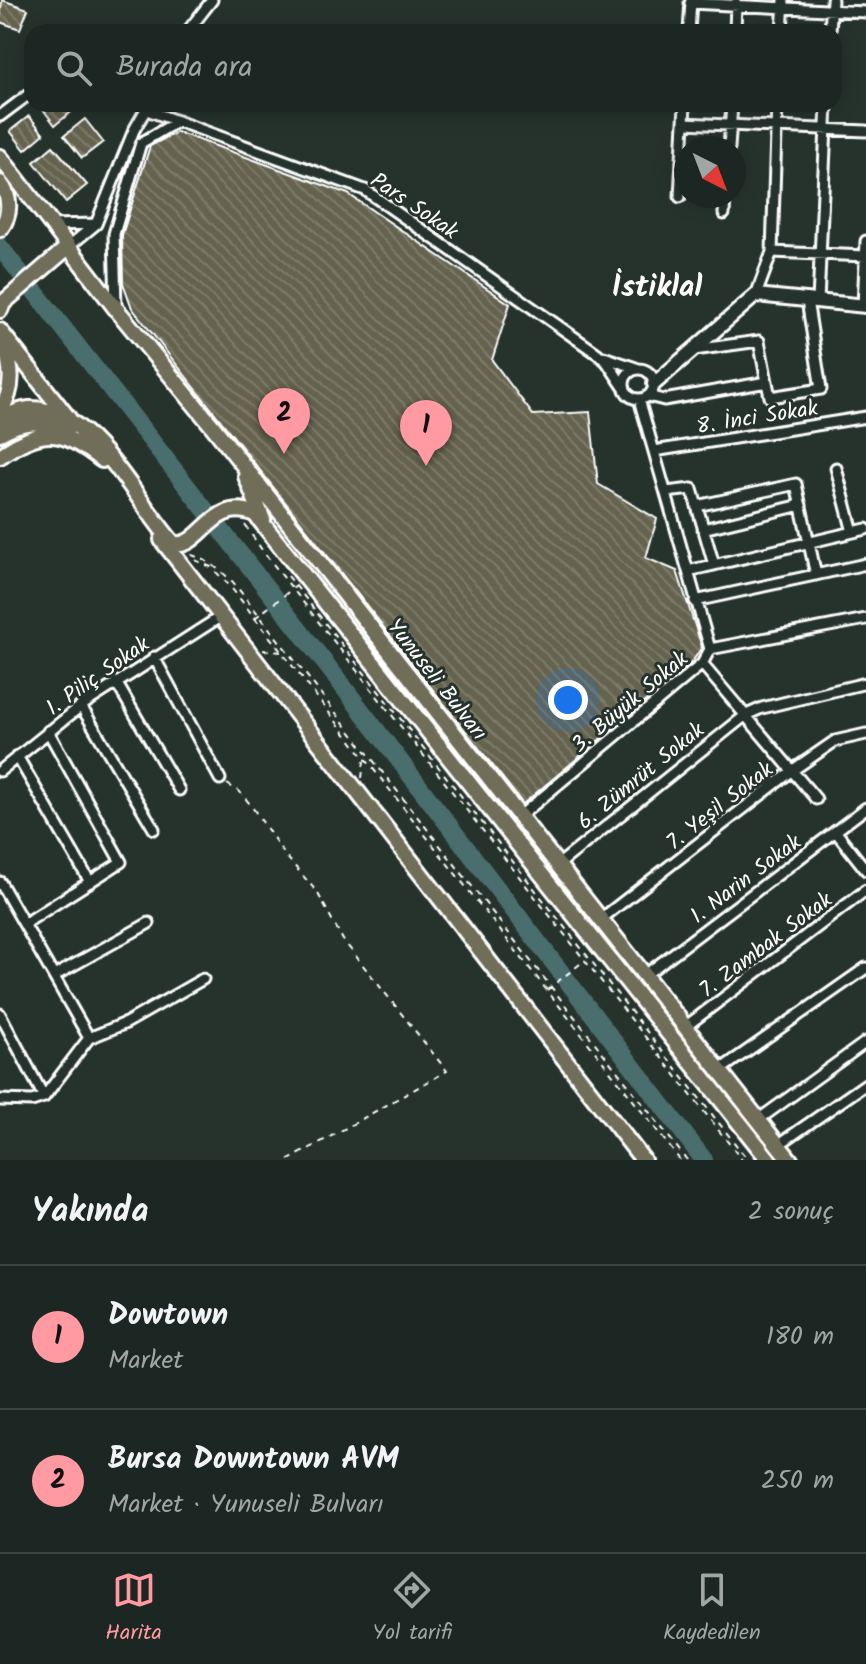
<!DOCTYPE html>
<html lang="tr">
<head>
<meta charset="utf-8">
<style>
  body { margin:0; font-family:Kalam,sans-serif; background:#252e2a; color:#f1f3f6 }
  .compass { position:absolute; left:674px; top:136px; width:72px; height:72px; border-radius:50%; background:#1c2622; box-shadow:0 4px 20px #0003; rotate:138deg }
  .you { position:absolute; left:568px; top:700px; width:28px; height:28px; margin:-20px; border:6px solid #fff; border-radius:50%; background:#1a73e8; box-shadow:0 0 0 12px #1a73e833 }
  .badge { display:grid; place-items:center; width:52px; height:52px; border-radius:50%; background:#ff9aa2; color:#111; font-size:26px; font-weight:700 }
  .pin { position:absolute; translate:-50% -66px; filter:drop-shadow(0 2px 4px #0008) }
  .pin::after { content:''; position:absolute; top:42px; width:28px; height:24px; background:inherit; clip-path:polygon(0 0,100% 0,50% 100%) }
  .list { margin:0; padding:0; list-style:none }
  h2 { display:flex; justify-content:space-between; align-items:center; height:104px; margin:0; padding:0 32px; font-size:34px }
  h2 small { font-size:26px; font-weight:400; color:#a0a5a5 }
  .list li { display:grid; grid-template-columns:52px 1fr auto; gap:24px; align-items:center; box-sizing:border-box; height:144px; padding:0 32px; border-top:2px solid #3a4340 }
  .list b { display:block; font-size:30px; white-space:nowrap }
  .list p { margin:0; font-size:26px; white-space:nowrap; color:#a0a5a5 }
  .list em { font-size:26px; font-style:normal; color:#a0a5a5 }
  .icon { flex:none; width:44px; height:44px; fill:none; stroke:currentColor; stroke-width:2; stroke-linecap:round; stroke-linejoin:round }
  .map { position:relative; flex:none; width:866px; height:1160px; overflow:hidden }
  .search { position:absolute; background:#1c2622; box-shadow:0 4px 20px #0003; left:24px; right:24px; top:24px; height:88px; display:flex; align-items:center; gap:20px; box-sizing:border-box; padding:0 28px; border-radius:24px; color:#a0a5a5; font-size:30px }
  .sheet { height:392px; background:#1c2622 }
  nav { display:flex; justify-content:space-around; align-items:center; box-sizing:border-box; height:112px; border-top:2px solid #3a4340; background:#1c2622; font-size:22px; color:#a0a5a5 }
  nav a { display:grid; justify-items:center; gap:4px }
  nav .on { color:#ff9aa2 }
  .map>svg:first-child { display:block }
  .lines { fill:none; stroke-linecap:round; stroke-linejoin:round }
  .river { stroke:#4a6e6d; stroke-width:18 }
  .building { fill:url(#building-back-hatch); stroke:#fff; stroke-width:2 }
  .street-casing { stroke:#fff; stroke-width:15 }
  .secondary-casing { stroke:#fff; stroke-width:18 }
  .primary-casing { stroke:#fff; stroke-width:20 }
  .path { stroke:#fff; stroke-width:2; stroke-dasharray:6 6; stroke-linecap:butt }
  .street { stroke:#26332d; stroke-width:9 }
  .secondary { stroke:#26332d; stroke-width:12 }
  .primary { stroke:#706e59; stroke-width:14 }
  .labels { text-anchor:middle; stroke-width:6; stroke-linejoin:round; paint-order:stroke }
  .street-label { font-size:22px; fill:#fff; stroke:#26332d }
  .district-label { font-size:30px; font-weight:bold; fill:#fff; stroke:#26332d }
</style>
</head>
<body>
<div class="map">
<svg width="866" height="1160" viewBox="0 0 866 1160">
  <defs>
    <pattern id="building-back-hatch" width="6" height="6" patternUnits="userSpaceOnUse" patternTransform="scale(2)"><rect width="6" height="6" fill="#65644f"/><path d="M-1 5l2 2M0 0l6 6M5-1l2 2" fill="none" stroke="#7c7b69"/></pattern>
  </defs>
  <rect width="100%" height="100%" fill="#26332d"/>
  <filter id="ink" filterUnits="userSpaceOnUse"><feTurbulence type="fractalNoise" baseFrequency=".0125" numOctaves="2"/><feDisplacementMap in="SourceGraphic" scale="16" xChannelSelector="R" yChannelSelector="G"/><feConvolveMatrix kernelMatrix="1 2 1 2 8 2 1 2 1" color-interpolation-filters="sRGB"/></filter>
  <g filter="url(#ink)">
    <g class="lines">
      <path class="river" d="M0,247L332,672L704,1160"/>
    </g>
    <path class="building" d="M2,0L28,9L20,29L0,22Z
      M39,104H81L55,125Z
      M29,116L44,134L25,150L10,131Z
      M85,119L103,142L82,158L64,136Z
      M177,132L348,194L510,304L492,360L533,415L590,412L598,484L657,519L646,558L677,571L702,647L692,662L523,804L132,308L123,283L122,235L150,146Z
      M53,146L87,185L66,202L34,162Z"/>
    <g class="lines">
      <g class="street-casing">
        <path id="street" d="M690,3L866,12
          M187,32L212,0
          M689,32L691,0
          M735,32L736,3
          M782,32L784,0
          M830,32L832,0
          M147,110L365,190L598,354L607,362L625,389
          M0,116L32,92
          M684,123L866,131
          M729,148L732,104
          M680,197L685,104
          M724,214L725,196
          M51,225L96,224
          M68,247L96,224L134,130L149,104
          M772,252L866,256
          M756,295L772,252L777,104
          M818,302L827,104
          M116,306L114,234L141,143L178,121
          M863,306L866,241
          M604,357L636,368
          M624 384a15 15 0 1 1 30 0a15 15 0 1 1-30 0Z
          M767,382L770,397L821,389L807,300
          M648,396L664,400L767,382L759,341L694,350
          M639,399L688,571
          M654,451L866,417
          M836,468L853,532
          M666,492L692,489L714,565
          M697,506L796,484L816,575
          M703,529L801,505
          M695,601L866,564
          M710,649L688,571L866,529
          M154,657L220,779
          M702,664L816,799
          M116,682L179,790
          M81,706L154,829
          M17,756L90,882
          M0,771L81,706L220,617
          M519,817L702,664L710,649L866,619
          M836,832L866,870
          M558,865L746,715L762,708L866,683
          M0,882L89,1038
          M601,919L793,770L835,741L866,734
          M24,924L121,862L48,731
          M645,975L866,808
          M54,976L149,923
          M0,1014L44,1097
          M685,1027L866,890
          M720,1070L866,968
          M0,1100L32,1101L44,1097L89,1038L126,1023L203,979
          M758,1120L866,1042
          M778,1145L866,1084"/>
      </g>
      <g class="secondary-casing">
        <path id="secondary" d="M654,384L756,295L866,306"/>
      </g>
      <g class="primary-casing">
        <path id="primary" d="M0,157L117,310L214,428L790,1160
          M0,183C11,197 11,215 0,229
          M0,310L3,303L68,247
          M0,331L69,419
          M0,411C15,389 12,367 4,343
          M0,419C9,415 19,410 29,409C92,406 137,504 174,544C201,549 212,496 255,514L769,1160
          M0,433C24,419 42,420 67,430
          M0,456C43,426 62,429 102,460
          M246,476L263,520
          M162,540L643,1160"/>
      </g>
      <path class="path" d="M245,525L262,550L742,1160
        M191,555C207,559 221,571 233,582L687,1160
        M195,560L211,567L229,585L680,1160
        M288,576L748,1160
        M255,618L296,586
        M263,650L281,652
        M362,778L364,761
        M227,784L239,791L250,804L285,855L317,892L343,940L447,1071L289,1160
        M547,990L585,960"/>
      <use href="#street" class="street"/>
      <use href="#secondary" class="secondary"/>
      <use href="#primary" class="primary"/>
    </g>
  </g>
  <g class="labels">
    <g class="street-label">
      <text transform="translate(415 205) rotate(34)" y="8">Pars Sokak</text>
      <text transform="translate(757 416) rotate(-9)" y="8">8. İnci Sokak</text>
      <text transform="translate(97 675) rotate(-35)" y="8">1. Piliç Sokak</text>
      <text transform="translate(438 679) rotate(52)" y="8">Yunuseli Bulvarı</text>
      <text transform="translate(629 701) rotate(-40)" y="8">3. Büyük Sokak</text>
      <text transform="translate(640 775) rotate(-39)" y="8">6. Zümrüt Sokak</text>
      <text transform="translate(719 805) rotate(-38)" y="8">7. Yeşil Sokak</text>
      <text transform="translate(745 878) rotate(-37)" y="8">1. Narin Sokak</text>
      <text transform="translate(765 944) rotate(-37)" y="8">7. Zambak Sokak</text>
    </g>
    <g class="district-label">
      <text x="657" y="296">İstiklal</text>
    </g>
  </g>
</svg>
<svg class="compass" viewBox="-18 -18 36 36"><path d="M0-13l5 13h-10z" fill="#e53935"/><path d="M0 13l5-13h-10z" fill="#a0a5a5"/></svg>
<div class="you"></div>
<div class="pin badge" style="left:426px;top:466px">1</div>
<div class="pin badge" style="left:284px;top:454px">2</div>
<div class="search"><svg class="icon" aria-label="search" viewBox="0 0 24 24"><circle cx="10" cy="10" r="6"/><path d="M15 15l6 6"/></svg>Burada ara</div>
</div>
<section class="sheet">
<h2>Yakında<small>2 sonuç</small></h2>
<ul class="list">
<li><span class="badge">1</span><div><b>Dowtown</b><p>Market</p></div><em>180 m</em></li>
<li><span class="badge">2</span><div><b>Bursa Downtown AVM</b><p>Market · Yunuseli Bulvarı</p></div><em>250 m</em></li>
</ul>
</section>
<nav>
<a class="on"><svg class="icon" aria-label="map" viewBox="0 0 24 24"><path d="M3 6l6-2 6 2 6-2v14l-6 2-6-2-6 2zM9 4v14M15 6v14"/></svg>Harita</a>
<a><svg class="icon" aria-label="directions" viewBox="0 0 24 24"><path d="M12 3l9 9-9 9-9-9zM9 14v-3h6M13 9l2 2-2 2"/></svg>Yol tarifi</a>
<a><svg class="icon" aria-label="saved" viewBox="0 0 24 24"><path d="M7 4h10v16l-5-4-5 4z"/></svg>Kaydedilen</a>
</nav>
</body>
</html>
